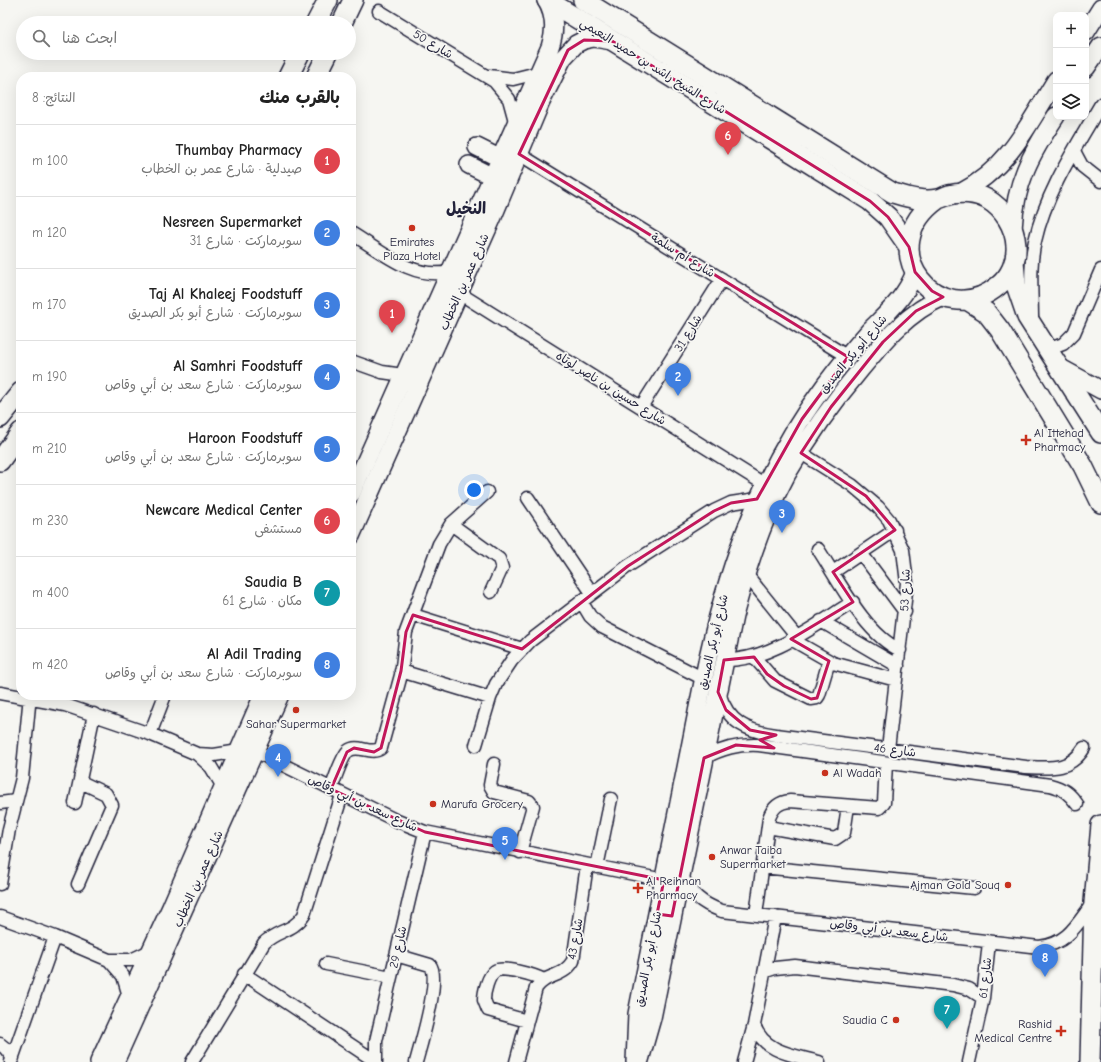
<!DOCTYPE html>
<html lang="ar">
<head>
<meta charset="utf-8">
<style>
  body { margin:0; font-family:"Comic Neue","Playpen Sans Arabic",sans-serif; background:#f6f6f6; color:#222; direction:rtl }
  .controls { position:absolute; right:12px; top:12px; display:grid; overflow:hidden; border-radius:8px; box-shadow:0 4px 16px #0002 }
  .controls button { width:36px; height:36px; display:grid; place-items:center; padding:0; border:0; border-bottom:1px solid #e0e0e0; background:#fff; color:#222; font:20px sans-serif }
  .you { position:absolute; left:474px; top:490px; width:14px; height:14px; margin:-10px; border:3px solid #fff; border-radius:50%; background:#1a73e8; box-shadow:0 0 0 6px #1a73e833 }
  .badge { display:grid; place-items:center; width:26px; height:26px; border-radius:50%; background:#c8321e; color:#fff; font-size:13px; font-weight:700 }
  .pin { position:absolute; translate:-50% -33px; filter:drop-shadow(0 1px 2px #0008) }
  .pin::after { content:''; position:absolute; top:21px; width:14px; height:12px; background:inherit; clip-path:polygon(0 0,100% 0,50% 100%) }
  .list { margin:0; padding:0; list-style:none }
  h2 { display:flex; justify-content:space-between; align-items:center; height:52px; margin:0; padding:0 16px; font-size:17px }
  h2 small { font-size:13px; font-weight:400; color:#767676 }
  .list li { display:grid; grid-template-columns:26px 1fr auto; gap:12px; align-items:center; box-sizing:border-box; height:72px; padding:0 16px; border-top:1px solid #e0e0e0 }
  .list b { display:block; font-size:15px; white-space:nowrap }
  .list p { margin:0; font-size:13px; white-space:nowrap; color:#767676 }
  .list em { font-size:13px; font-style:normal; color:#767676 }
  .icon { flex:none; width:22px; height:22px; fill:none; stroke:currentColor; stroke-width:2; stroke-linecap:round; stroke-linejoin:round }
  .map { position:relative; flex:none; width:1101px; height:1062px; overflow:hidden; direction:ltr }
  .search { position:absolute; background:#fff; box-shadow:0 4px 16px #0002; left:16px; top:16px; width:340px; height:44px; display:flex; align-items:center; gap:10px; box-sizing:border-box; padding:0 14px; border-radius:22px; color:#767676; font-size:15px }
  .panel { position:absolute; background:#fff; box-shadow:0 4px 16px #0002; left:16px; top:72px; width:340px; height:628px; border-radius:16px; direction:rtl }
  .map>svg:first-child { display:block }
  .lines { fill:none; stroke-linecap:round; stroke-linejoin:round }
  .street-casing { stroke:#22223b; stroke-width:15 }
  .secondary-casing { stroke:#22223b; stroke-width:20 }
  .primary-casing { stroke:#22223b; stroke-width:22 }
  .street { stroke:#f6f6f2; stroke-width:12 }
  .secondary { stroke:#f6f6f2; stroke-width:17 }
  .primary { stroke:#f6f6f2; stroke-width:19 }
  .marked { fill:none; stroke:#c2185b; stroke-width:3; stroke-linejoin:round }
  .poi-dot { fill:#c8321e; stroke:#f6f6f2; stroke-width:1.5 }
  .labels { text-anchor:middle; stroke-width:3.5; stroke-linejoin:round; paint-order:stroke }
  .street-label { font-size:12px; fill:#22223b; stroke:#f6f6f2 }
  .poi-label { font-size:12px; fill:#22223b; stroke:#f6f6f2; text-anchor:start }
  .district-label { font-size:16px; font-weight:bold; fill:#22223b; stroke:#f6f6f2 }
</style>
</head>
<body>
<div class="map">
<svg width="1101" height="1062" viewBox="0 0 1101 1062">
  <rect width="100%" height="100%" fill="#f6f6f2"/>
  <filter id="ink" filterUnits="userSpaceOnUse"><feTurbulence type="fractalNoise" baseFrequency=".025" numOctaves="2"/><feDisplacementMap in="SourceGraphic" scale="8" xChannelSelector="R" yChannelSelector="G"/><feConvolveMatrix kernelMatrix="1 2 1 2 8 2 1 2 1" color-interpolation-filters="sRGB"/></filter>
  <g filter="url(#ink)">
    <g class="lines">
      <g class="street-casing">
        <path id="street" d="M379,11L494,81L509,99L515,121
          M489,76L513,79L537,73
          M1074,151L1082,166L1101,181
          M519,154L848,357
          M351,233C381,251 412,280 449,272
          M459,293L764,484
          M1032,318C1032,293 1029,266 1035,241C1046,192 1076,147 1101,104
          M1047,350L1063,344L1074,333L1101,270
          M351,361L382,372L403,375
          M641,407L722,279
          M801,453L852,485L878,507L889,520L903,550L907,583L888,749
          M528,498L592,593
          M451,524L499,559L502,568L491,592
          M818,549C839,581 865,634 900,650
          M861,553L905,612
          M833,572L895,530
          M746,574L796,636
          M581,601L590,616L602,627L704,679
          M413,615L522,649
          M821,621L898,666
          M791,639L833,663L896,680
          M754,657L775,681L811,699L817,698L819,695L829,661
          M724,660C770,661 815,625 853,602
          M401,671L490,698
          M0,693L65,705L150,734L197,754L211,767L223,787
          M719,693C728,723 747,731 776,735L1026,767C1050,768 1070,771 1084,748
          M150,734L165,695
          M476,745L490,698L496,684L512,660L530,641L628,566L714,511L731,503L757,499
          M255,751L395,820L425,832L664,880
          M197,754L214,755L239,751
          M704,758C722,748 738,744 759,745L1050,785C1063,788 1070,794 1077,804
          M494,764L490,785L494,792L529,801L533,806L520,852
          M331,789C335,779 341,758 348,751C358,743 371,756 381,748L401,675L406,632L439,544L451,524L487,492
          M0,803L16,801
          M75,803L94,714
          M768,827L835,839L844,833L848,806
          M597,867L611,799
          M762,867L974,888
          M681,874C690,894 702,904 722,911L1039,947C1068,944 1077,924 1093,903
          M0,884L9,829L22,778L30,695
          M78,884L112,805L106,794L81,782
          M756,915L769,818C773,807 779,802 790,801L879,808L884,803L886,763
          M0,917L55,937L109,960L123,976L129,996
          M396,955L430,965C441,977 421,1044 416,1062
          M109,960H131L150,951
          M326,964L391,977
          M766,971L775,968L795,966L953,985L969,989L983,998
          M244,974L375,1061
          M527,1021L488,1010L484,1000C484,992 488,976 495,971C503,966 535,975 544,980
          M754,1025C764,1053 794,1055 819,1062
          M0,1044L5,1048L13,1058
          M11,1062L55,937
          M192,1062L264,943C277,930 293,932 304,915L342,795
          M376,1062V1041L425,832
          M516,1062L536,988C546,973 562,979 573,961L587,865
          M744,1062L754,1025L775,917
          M969,1062L983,998L989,942"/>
      </g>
      <g class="secondary-casing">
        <path id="secondary" d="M1086,32L1101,8
          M1086,68L1101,46
          M477,147L499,158
          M469,165L491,176
          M960,193C1009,168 1028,125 1056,80
          M1013,229C1015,182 1031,154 1056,116
          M1059,367L1101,390
          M351,494L550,47C556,30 555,15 546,0
          M351,536L492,219L541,102L563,58L576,44L584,40L594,38L612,41
          M640,1060L652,1018L734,616C747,567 763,518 787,474C808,438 833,402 860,370C884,341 908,312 943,297
          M99,1062L171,907L263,695
          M115,1062L280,695
          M635,1062L637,1014L708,657C730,559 764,466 825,385C839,366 854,348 869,331C888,312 906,297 915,272"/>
      </g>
      <g class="primary-casing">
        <path id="primary" d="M547,0L870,201L888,217L909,247
          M583,0L893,193C907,197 923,202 937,199C941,199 945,196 949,195C961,192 976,193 987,199C1004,209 1015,227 1016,246C1017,261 1010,277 998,286C940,334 868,249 938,199
          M316,23L328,0
          M342,23L353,0
          M288,77L300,53
          M316,77L328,53
          M1014,262L1016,285L1027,317L1101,433
          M967,300L986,312L1000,330L1083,466L1101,503
          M0,418L21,392
          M0,461L21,432
          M1090,1062L1094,902L1101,825"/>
      </g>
      <use href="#street" class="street"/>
      <use href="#secondary" class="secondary"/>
      <use href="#primary" class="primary"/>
    </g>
  </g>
  <path class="marked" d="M584,40L612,41L870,201L888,217L909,247L915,272L932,291L943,297L916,311L883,342L831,407L801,453L866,496L895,530L833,572L853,602L791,639L829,661L817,698L811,699L784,686L767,674L754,657L724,660L718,692L726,710L750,730L776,735L760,740L774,748L736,745L704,758L672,916L657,914L664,880L425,832L331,789L347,752L354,748L374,752L381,748L401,671L406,632L413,615L522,649L628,566L714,511L731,503L757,499L802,419L848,357L519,154L568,50Z"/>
  <g class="poi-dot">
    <circle cx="412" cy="228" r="4"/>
    <path d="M1024 434h4v4h4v4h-4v4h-4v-4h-4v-4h4z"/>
    <circle cx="296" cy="710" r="4"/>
    <circle cx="825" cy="773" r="4"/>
    <circle cx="433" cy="804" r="4"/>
    <circle cx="712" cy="857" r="4"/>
    <circle cx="1008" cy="885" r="4"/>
    <path d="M636 882h4v4h4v4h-4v4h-4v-4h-4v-4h4z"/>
    <circle cx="896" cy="1020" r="4"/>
    <path d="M1059 1025h4v4h4v4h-4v4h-4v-4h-4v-4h4z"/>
  </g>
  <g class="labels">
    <g class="street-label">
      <text transform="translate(433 44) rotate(31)" y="4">شارع 50</text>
      <text transform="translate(653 66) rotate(32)" y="4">شارع الشيخ راشد بن حميد النعيمي</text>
      <text transform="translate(683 255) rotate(32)" y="4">شارع أم سلمة</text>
      <text transform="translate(464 282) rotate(-66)" y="4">شارع عمر بن الخطاب</text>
      <text transform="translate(688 333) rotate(-58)" y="4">شارع 31</text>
      <text transform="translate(853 354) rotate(-50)" y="4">شارع أبو بكر الصديق</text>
      <text transform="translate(611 388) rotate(32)" y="4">شارع حسين بن ناصر لوتاه</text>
      <text transform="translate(905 590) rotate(-88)" y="4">شارع 53</text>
      <text transform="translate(713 642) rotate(-77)" y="4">شارع أبو بكر الصديق</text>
      <text transform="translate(895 750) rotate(7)" y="4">شارع 46</text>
      <text transform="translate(363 803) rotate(25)" y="4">شارع سعد بن أبي وقاص</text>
      <text transform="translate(198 879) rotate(-66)" y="4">شارع عمر بن الخطاب</text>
      <text transform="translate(889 930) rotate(7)" y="4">شارع سعد بن أبي وقاص</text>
      <text transform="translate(575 939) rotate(-80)" y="4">شارع 43</text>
      <text transform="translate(398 947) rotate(-77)" y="4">شارع 29</text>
      <text transform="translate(648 959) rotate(-79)" y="4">شارع أبو بكر الصديق</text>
      <text transform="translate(985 978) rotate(-83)" y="4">شارع 61</text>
    </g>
    <g class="poi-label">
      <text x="412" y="246" text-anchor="middle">Emirates<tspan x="412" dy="14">Plaza Hotel</tspan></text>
      <text x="1034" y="437">Al Ittehad<tspan x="1034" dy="14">Pharmacy</tspan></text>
      <text x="296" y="728" text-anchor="middle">Sahar Supermarket</text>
      <text x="833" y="777">Al Wadah</text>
      <text x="441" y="808">Marufa Grocery</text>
      <text x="720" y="854">Anwar Taiba<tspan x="720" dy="14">Supermarket</tspan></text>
      <text x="646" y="885">Al Reihnan<tspan x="646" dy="14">Pharmacy</tspan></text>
      <text x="1000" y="889" text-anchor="end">Ajman Gold Souq</text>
      <text x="888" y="1024" text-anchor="end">Saudia C</text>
      <text x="1052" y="1028" text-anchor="end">Rashid<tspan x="1052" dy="14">Medical Centre</tspan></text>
    </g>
    <g class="district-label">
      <text x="466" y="214">النخيل</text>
    </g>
  </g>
</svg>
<div class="controls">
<button>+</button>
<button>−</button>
<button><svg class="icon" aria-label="layers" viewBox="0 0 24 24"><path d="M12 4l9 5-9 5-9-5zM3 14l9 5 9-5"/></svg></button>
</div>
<div class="you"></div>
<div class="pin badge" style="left:392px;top:333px;background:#e0444e">1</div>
<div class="pin badge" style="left:678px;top:396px;background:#3f7fe0">2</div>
<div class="pin badge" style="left:782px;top:533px;background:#3f7fe0">3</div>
<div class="pin badge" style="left:278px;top:777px;background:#3f7fe0">4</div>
<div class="pin badge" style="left:505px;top:860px;background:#3f7fe0">5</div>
<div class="pin badge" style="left:728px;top:155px;background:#e0444e">6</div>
<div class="pin badge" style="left:947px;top:1029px;background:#0f9aa8">7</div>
<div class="pin badge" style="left:1045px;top:977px;background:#3f7fe0">8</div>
<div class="search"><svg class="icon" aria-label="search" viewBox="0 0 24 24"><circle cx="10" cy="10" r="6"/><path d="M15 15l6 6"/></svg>ابحث هنا</div>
<section class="panel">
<h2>بالقرب منك<small>النتائج: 8</small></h2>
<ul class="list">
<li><span class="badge" style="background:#e0444e">1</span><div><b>Thumbay Pharmacy</b><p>صيدلية · شارع عمر بن الخطاب</p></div><em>100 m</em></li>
<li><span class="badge" style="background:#3f7fe0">2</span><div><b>Nesreen Supermarket</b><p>سوبرماركت · شارع 31</p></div><em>120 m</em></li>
<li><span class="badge" style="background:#3f7fe0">3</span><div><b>Taj Al Khaleej Foodstuff</b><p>سوبرماركت · شارع أبو بكر الصديق</p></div><em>170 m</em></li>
<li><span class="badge" style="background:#3f7fe0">4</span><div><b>Al Samhri Foodstuff</b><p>سوبرماركت · شارع سعد بن أبي وقاص</p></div><em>190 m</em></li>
<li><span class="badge" style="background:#3f7fe0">5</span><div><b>Haroon Foodstuff</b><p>سوبرماركت · شارع سعد بن أبي وقاص</p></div><em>210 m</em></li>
<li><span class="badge" style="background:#e0444e">6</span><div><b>Newcare Medical Center</b><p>مستشفى</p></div><em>230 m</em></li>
<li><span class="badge" style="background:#0f9aa8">7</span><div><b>Saudia B</b><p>مكان · شارع 61</p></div><em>400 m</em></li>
<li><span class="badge" style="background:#3f7fe0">8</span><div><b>Al Adil Trading</b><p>سوبرماركت · شارع سعد بن أبي وقاص</p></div><em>420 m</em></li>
</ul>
</section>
</div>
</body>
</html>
